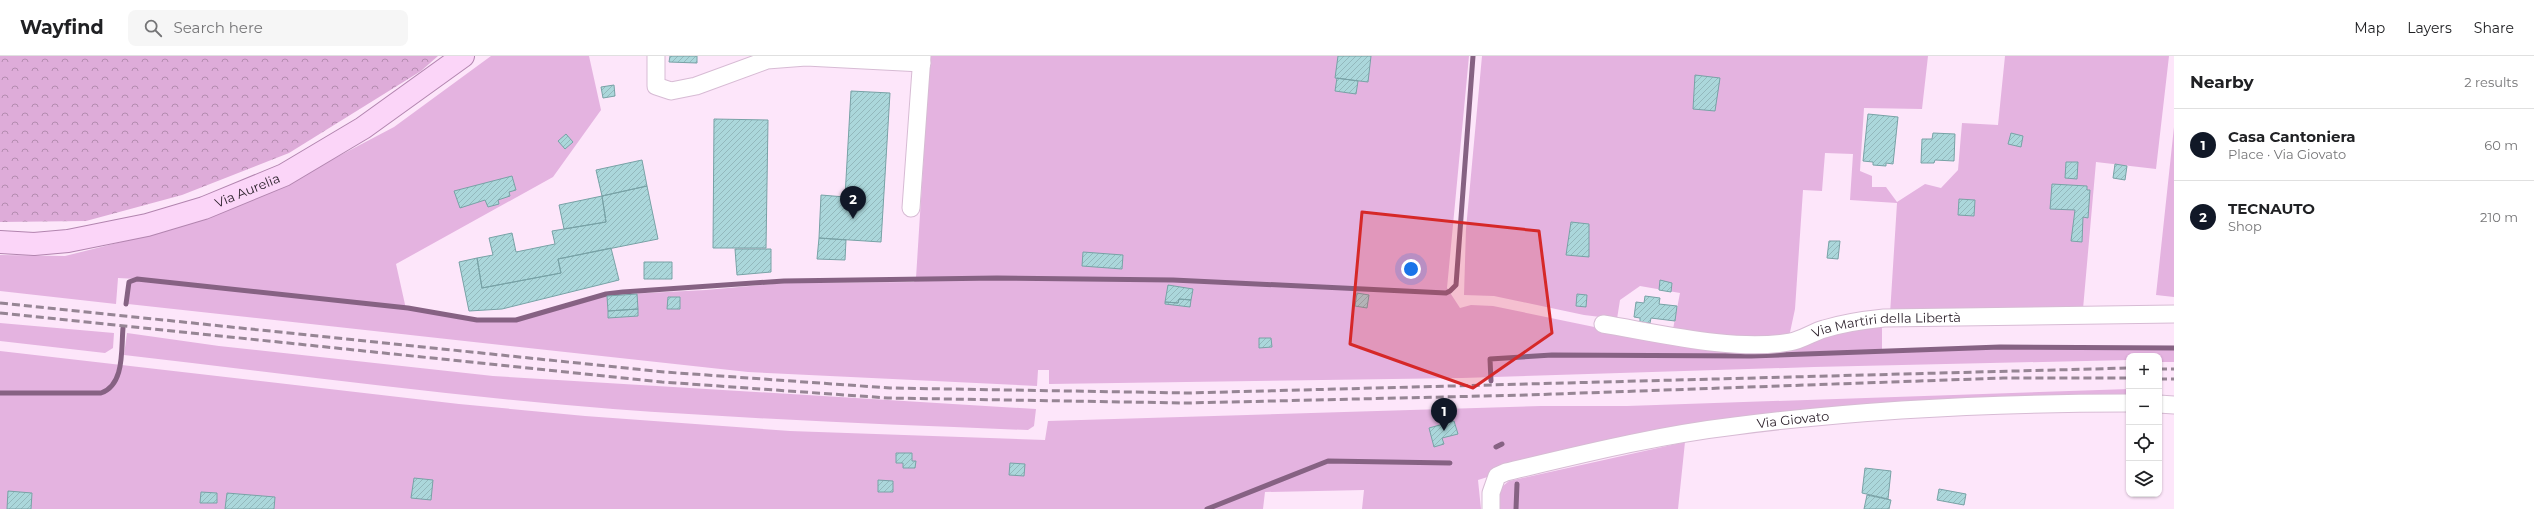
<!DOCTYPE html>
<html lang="en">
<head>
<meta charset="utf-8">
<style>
  body { margin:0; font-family:Montserrat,sans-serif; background:#f6f6f6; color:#202124 }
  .controls { position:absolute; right:12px; bottom:12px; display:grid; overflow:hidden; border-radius:8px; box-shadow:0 1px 3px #0004 }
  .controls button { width:36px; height:36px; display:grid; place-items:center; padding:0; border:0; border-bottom:1px solid #e0e0e0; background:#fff; color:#202124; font:20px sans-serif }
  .you { position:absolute; left:1411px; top:213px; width:14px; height:14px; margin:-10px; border:3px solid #fff; border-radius:50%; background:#1a73e8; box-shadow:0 0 0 6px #1a73e833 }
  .badge { display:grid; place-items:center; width:26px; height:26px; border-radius:50%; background:#111827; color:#fff; font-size:13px; font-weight:700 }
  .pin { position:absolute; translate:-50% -33px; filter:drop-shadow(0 1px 2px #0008) }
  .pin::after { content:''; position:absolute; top:21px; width:14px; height:12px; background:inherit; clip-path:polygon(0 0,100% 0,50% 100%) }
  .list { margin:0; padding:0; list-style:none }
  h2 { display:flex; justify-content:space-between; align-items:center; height:52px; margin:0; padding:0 16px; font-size:17px }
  h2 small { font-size:13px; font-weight:400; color:#757577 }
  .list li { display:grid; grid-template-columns:26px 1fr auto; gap:12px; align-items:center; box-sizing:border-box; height:72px; padding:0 16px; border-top:1px solid #e0e0e0 }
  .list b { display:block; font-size:15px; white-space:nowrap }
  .list p { margin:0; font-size:13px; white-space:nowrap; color:#757577 }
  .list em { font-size:13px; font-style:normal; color:#757577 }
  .icon { flex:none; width:22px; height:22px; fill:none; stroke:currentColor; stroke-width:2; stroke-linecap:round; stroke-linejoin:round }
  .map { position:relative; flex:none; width:2174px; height:453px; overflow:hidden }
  header { display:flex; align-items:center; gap:24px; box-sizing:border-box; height:56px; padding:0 20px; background:#fff; border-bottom:1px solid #e0e0e0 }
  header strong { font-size:19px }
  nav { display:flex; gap:22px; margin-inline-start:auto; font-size:14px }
  .search { width:280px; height:36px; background:#f6f6f6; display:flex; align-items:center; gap:10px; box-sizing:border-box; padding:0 14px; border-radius:8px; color:#757577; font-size:15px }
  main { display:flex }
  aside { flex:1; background:#fff }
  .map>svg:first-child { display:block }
  .green { fill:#e4b3e0 }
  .forest { fill:url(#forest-crowns) }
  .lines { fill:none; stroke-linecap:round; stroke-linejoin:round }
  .stream { stroke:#866283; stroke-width:5 }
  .building { fill:url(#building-hatch); stroke:#78a2a6 }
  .minor-casing { stroke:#d7bbd4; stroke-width:19 }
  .primary-casing { stroke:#b285af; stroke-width:24 }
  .minor { stroke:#fff; stroke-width:17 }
  .primary { stroke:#fbd5f8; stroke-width:22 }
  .rail { stroke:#968594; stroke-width:3; stroke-dasharray:8 4; stroke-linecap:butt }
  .marked { fill:#d62828; fill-opacity:0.2; stroke:#d62828; stroke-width:3; stroke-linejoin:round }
  .labels { text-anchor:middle; stroke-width:4; stroke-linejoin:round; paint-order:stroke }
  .street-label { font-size:13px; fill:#2f242e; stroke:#fff9fe }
</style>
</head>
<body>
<header>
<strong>Wayfind</strong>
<div class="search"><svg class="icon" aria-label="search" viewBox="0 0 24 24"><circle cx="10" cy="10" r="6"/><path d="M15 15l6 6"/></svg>Search here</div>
<nav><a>Map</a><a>Layers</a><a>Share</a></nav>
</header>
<main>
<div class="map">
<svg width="2174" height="453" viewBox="0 0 2174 453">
  <defs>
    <pattern id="forest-crowns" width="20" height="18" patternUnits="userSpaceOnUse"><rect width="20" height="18" fill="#deacd9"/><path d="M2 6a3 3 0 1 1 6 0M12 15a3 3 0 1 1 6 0" fill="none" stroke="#b48cb0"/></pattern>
    <pattern id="building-hatch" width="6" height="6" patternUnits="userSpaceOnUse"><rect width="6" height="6" fill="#abd7db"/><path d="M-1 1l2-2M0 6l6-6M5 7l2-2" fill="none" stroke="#93b8bc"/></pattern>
  </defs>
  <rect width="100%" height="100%" fill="#fde6fa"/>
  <path class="green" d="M491,0H589L601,54L553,121L396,208L406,253L477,266H514L607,239L706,234L784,227L914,226L916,222L930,0H1469L1447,232L1460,252L1471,249L1493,250L1604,273L1674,284L1817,278L1882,266V294L2000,291L2174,292V306H2159V300H2129V304L1814,311L1462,322L1049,328V314H1038L1037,330L748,316L128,248L130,227L137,224L282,240L137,223L118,222L116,248L0,235V199L65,200L133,183L278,132L394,71Z
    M1482,0H1928L1922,53L1864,52L1860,115L1872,120V131H1886L1897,146L1925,128L1941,132L1958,114L1962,67L1998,69L2005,0H2169L2156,113L2096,106L2083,253L1890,258L1897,147L1850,144L1853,98L1825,97L1822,135L1803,134L1795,253L1789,281L1760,283L1673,273L1680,237L1640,230L1620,244L1617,263L1584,259L1494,240L1464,239L1466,173Z
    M2174,71V241L2156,239Z
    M0,267L114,277L113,292L105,297L0,285Z
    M127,277L219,290L493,320L1036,353L1034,370L1028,374C890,369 752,363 613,353C450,340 287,318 124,299Z
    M0,295L459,348L585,360L790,375L1045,384L1048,365L1541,350H1627L2129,333V344L1976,345L1563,397L1478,424L1481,453H1362L1364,434L1265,436L1263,453H0Z
    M1685,386L1678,453H1496L1498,434L1509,425Z"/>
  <path class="forest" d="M0,0H438L421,15L289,97L182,139L86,165L0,166Z"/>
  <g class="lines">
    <path class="stream" d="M126,248L129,226L137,223L408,252L477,264H516L606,238L623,236L784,225L997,222L1173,224L1446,237L1450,235L1456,229L1473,0
      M1491,325L1490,303L1552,299L1751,300L2000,291L2174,292
      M0,337H101C125,329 121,293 123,272
      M1496,391L1502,388
      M1207,453L1328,405L1450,407
      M1516,453L1517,428"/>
  </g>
  <path class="building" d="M670,0H697V7L669,6Z
    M1338,0H1371L1368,26L1335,22Z
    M1695,19L1720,22L1715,55L1693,53Z
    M1337,22L1358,25L1356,38L1335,35Z
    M614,29L615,40L603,42L601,31Z
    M851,35L890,37L881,186L819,182L821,139L845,141Z
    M1868,58L1898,61L1893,108L1886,107V110L1873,109V106L1863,105Z
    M714,63L768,64L766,192H713Z
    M1933,77L1955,78L1954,105L1935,104L1934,107H1921L1922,83H1932Z
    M2011,77L2023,80L2021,91L2008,88Z
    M566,78L573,86L565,93L558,85Z
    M642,104L647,130L602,140L596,114Z
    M2066,106H2078L2077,123L2065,122Z
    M2115,108L2127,110L2125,124L2113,122Z
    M512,120L516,134L509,136L510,140L498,144L499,148L488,151L485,144L460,152L454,135Z
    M2052,128L2087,130V134H2090L2088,162L2083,161L2082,186L2071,185L2075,154L2050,153Z
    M647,130L658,183L558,203L561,217L482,232L477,202L493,199L489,182L512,177L516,196L555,188L552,175L606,166L602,140Z
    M602,140L606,166L564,173L559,149Z
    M1959,143L1975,144L1974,160L1958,159Z
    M1571,166L1589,168V201L1566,199Z
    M819,182L846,184L845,204L817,203Z
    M1829,185H1840L1838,203L1827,202Z
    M611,192L619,224L502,253L469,255L459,206L477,202L482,232L561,217L558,203Z
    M735,193H771V216L737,219Z
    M1083,196L1123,199L1122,213L1082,210Z
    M644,206H672V223H644Z
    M1660,224L1672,227L1671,236L1659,234Z
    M1168,229L1193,233L1191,244L1179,243L1178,247L1165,246Z
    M1357,237L1369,239L1367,252L1355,250Z
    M637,238L638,253L608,255L607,240Z
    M1577,238L1587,239L1586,251L1576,250Z
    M1645,240L1660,242L1659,248L1677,250L1675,265L1651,262L1650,267L1640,266V262L1634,261L1636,246L1644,247Z
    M668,241H680V253H667Z
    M1179,243L1191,244L1190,251L1165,248V246L1178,247Z
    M638,253V260L608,262V255Z
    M1259,282H1271L1272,291L1259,292Z
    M1454,365L1458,378L1442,382L1444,388L1434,391L1429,372Z
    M896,397H912V405H916L915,412H903V407H896Z
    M1010,407L1025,408L1024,420L1009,419Z
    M1865,412L1891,415L1888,443L1862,437Z
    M414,422L433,424L431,444L411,442Z
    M878,424L893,425V436H878Z
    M1939,433L1966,438L1964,449L1937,444Z
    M8,435L32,437L31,453H7Z
    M201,436L217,437V447H200Z
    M227,437L275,441L274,453H225Z
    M1867,439L1891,444L1889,453H1864Z"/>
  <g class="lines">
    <g class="minor-casing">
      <g id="minor">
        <path d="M656,0V30L671,35L696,30L767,4L806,1L922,7"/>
        <path d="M911,152L922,0"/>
        <path id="s1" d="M1603,268C1658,277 1735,296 1790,286C1802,284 1813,276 1824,273C1844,267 1864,264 1884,262L2174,258"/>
        <path d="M2159,348L2174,349"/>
        <path id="s2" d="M1491,453V437L1497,420L1506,416C1582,398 1658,379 1735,370C1865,353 1998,347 2129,347"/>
      </g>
    </g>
    <g class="primary-casing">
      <g id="primary">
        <path id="s3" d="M0,186L34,188L68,185L147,169L204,152L284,119L363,72L463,0"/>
      </g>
    </g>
    <use href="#minor" class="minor"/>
    <use href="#primary" class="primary"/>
    <path class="rail" d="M0,247L664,316L890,332L1188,337L2129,312
      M0,257L662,326L888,342L1187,347L1527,339L2003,322H2129
      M2159,313H2174
      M2159,323H2174"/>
  </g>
  <path class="marked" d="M1362,156L1539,175L1552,277L1473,332L1350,288Z"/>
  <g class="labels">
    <g class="street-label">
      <text dy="5" stroke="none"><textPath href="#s3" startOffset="255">Via Aurelia</textPath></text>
      <text dy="5" stroke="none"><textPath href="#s1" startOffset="288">Via Martiri della Libertà</textPath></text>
      <text dy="5" stroke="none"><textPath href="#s2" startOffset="336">Via Giovato</textPath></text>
    </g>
  </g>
</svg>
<div class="controls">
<button>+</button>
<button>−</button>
<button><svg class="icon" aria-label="locate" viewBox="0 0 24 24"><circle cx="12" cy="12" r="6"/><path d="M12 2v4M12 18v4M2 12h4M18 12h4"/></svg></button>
<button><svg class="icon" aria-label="layers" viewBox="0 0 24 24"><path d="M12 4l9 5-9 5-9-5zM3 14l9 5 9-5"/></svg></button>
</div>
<div class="you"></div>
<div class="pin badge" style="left:1444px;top:375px">1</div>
<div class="pin badge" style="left:853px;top:163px">2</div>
</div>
<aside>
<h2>Nearby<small>2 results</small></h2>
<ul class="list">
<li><span class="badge">1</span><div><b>Casa Cantoniera</b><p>Place · Via Giovato</p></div><em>60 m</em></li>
<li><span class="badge">2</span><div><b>TECNAUTO</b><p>Shop</p></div><em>210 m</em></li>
</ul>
</aside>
</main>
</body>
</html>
